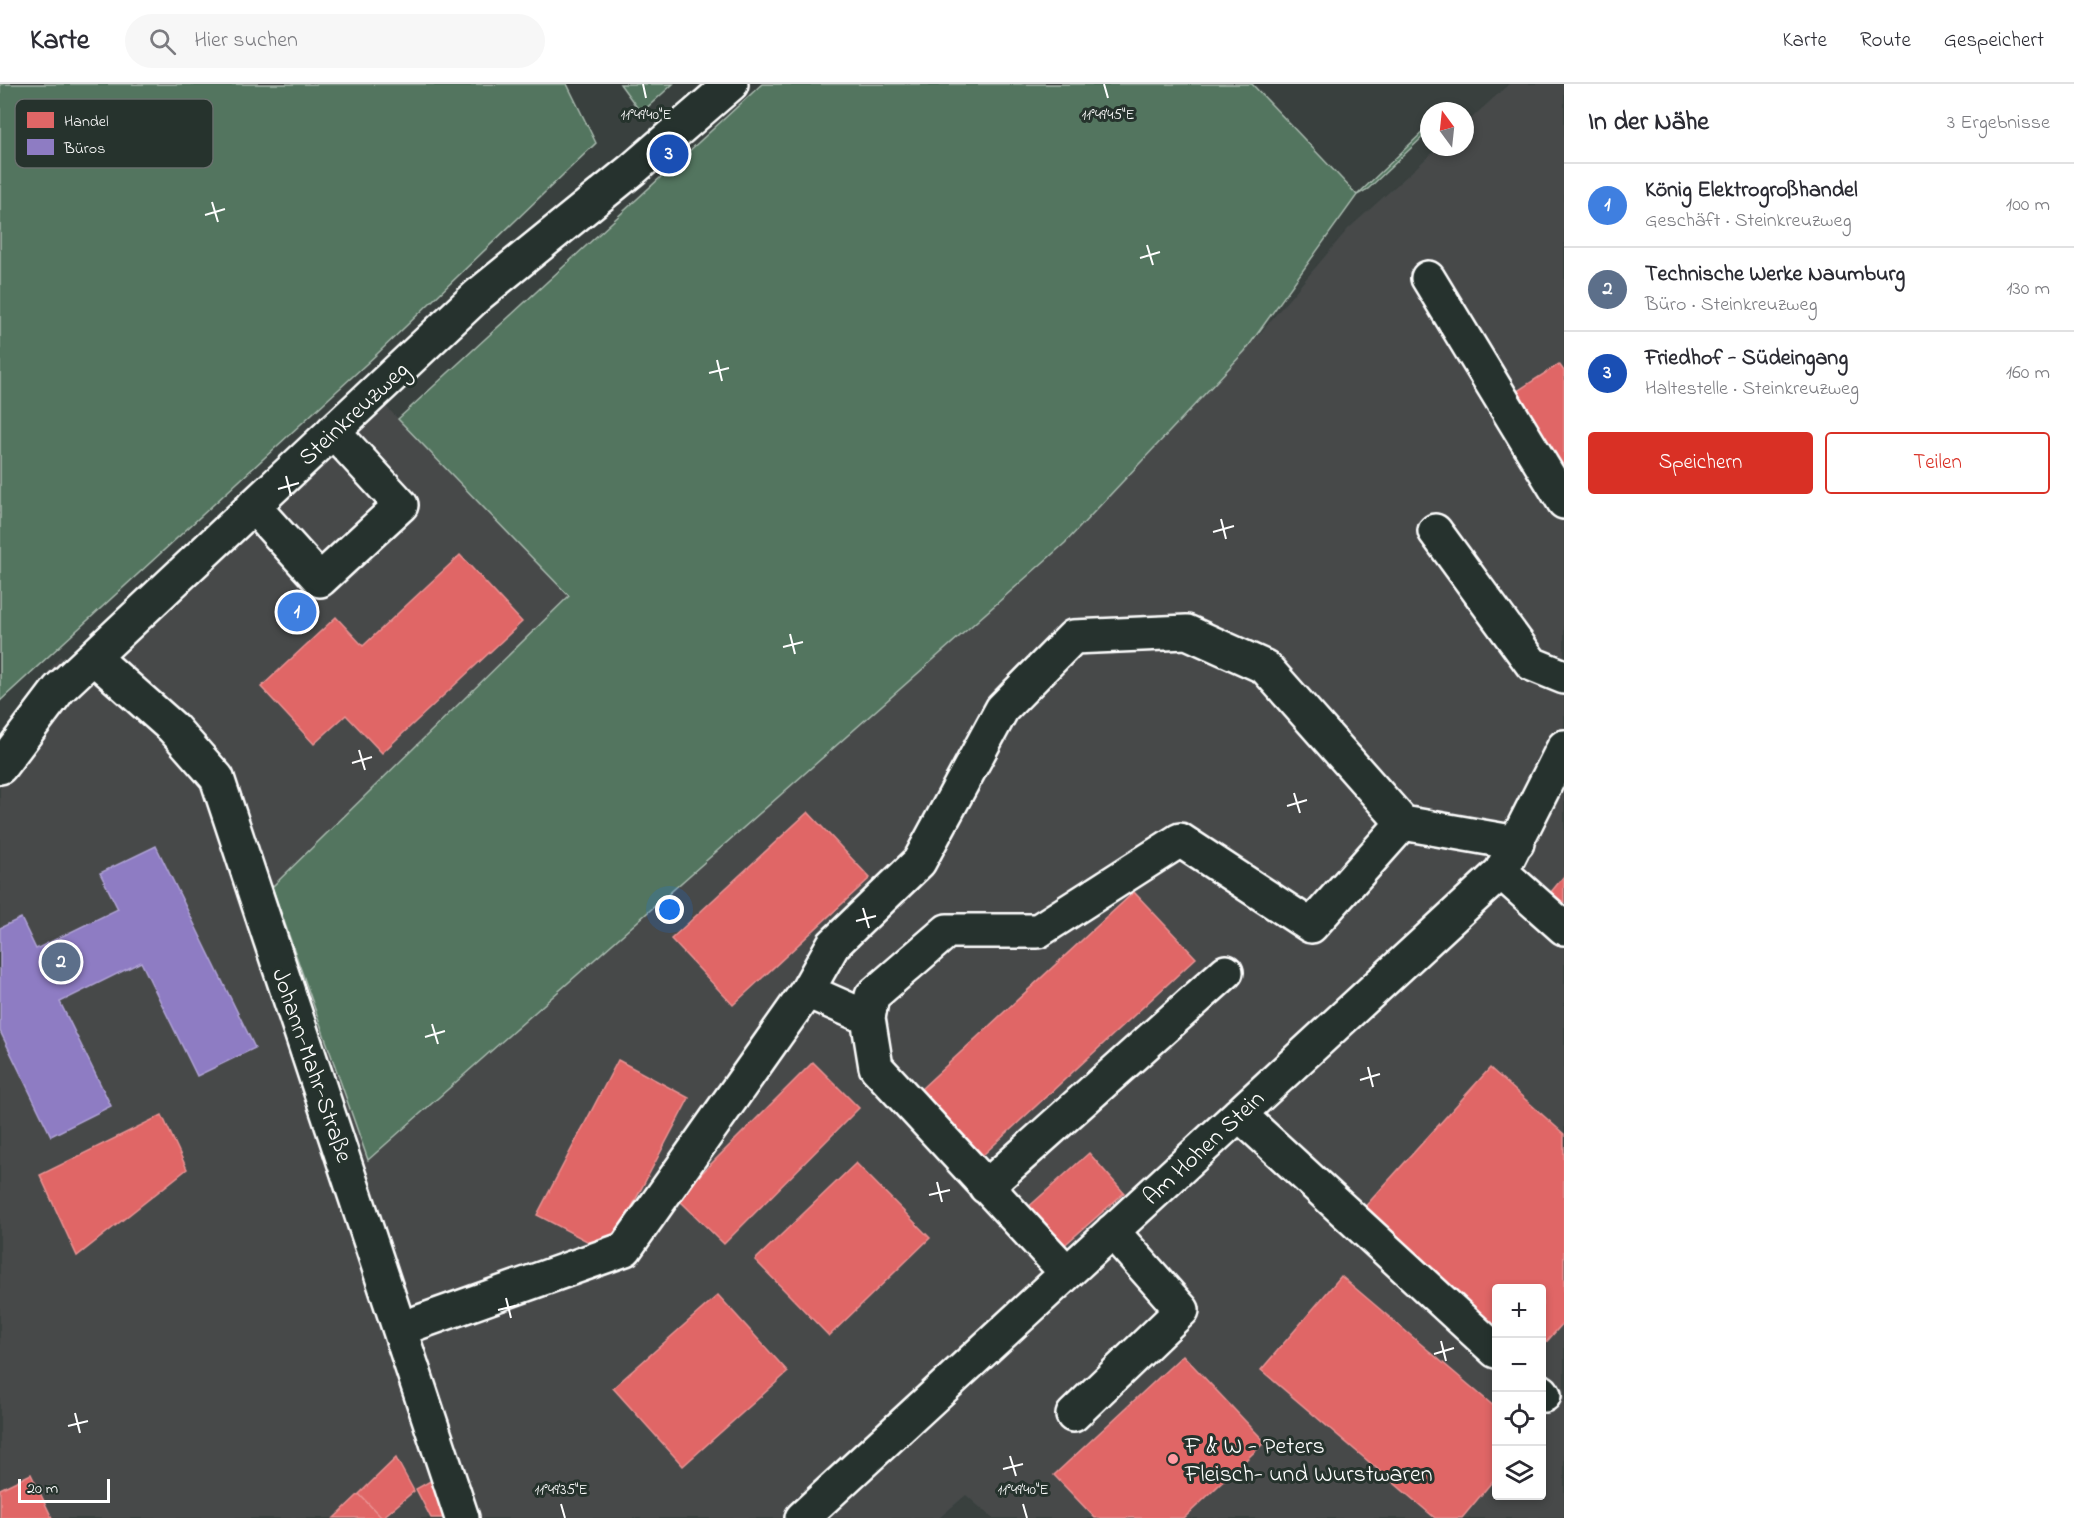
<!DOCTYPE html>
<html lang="de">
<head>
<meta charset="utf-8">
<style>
  body { margin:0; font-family:"Indie Flower",sans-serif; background:#f7f7f7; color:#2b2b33 }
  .controls { position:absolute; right:18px; bottom:18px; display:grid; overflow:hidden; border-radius:6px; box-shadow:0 3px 9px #0003 }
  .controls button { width:54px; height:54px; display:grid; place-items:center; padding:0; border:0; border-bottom:2px solid #e1e1e2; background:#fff; color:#2b2b33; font:30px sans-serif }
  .compass { position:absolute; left:1420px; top:18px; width:54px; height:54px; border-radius:50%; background:#fff; box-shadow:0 3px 9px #0003; rotate:345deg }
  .scale { position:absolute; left:18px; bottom:15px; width:92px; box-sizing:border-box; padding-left:6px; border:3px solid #fff; border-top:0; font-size:16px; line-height:21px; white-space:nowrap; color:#fff; -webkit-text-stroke:4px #26332d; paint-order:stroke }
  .you { position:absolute; left:670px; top:826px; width:21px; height:21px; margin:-15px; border:4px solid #fff; border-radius:50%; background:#1a73e8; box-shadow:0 0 0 9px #1a73e833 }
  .badge { display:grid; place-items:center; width:39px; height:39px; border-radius:50%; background:#d93025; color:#fff; font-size:20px; font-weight:700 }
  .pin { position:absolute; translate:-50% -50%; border:3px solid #fff; box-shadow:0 2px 6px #0006 }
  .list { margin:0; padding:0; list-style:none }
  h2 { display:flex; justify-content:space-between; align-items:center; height:78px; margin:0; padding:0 24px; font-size:26px }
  h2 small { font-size:20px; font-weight:400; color:#7c7c81 }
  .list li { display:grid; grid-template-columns:39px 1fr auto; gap:18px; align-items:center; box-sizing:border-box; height:84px; padding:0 24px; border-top:2px solid #e1e1e2 }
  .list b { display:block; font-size:22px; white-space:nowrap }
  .list p { margin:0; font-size:20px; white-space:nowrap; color:#7c7c81 }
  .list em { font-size:20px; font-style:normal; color:#7c7c81 }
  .actions { display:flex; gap:12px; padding:18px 24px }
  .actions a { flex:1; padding:14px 0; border:2px solid #d93025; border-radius:6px; text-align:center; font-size:21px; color:#d93025 }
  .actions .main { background:#d93025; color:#fff }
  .icon { flex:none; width:33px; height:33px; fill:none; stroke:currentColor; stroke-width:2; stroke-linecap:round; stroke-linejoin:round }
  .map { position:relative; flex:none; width:1564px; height:1434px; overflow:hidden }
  header { display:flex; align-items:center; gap:36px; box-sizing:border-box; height:84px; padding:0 30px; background:#fff; border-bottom:2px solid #e1e1e2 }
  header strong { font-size:28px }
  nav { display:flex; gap:33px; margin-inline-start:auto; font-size:21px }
  .search { width:420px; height:54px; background:#f7f7f7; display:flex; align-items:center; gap:15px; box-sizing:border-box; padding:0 21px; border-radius:33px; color:#7c7c81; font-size:22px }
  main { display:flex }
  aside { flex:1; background:#fff }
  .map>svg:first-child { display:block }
  .built { fill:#46494a; fill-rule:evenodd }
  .green { fill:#53745f; stroke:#a9baaf; stroke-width:1.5 }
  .shops { fill:#e06666; stroke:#e99494; stroke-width:1.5 }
  .offices { fill:#8e7cc3; stroke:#b0a3d5; stroke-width:1.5 }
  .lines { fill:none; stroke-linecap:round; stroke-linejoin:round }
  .minor-casing { stroke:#fff; stroke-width:38 }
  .minor { stroke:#26332d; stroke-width:33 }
  .ticks { fill:none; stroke:#fff; stroke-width:2 }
  .poi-dot { fill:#ff9aa2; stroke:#26332d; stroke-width:2 }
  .labels { text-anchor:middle; stroke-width:6; stroke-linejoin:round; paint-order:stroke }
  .street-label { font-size:24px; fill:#fff; stroke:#26332d }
  .poi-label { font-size:24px; fill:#fff; stroke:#26332d; text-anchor:start }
  .key { fill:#26332d; stroke:#67706c; stroke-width:1.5 }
  .key-label { font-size:16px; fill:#fff }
  .ticks-label { font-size:15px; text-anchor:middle; fill:#fff; stroke:#26332d; stroke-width:6; stroke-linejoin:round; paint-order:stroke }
</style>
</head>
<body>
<header>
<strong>Karte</strong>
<div class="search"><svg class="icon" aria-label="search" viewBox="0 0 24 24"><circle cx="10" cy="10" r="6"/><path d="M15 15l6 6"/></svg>Hier suchen</div>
<nav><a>Karte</a><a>Route</a><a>Gespeichert</a></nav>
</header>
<main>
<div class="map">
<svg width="1564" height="1434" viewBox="0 0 1564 1434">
  <rect width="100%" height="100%" fill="#39403e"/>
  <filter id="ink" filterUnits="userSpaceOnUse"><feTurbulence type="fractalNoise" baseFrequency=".0167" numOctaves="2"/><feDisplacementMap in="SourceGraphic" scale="12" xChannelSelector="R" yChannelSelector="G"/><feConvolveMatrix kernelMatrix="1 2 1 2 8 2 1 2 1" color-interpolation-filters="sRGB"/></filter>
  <g filter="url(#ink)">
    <path class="built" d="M1509,0H1564V1434H992L966,1411L939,1434H0V653L60,572L75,587L374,310L569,512L272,803L369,1076L1065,459L1245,267L1348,145L1439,63H1465V40ZM1496,1204H1542V1412H1496Z"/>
    <path class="green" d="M0,0H567L596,59L377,270L0,617Z
      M620,0H673L641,29Z
      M762,0H1252L1357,111L1429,42V47L1368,105L1357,111L1245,267L1065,459L368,1076L272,803L569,512L398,335Z"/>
    <path class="shops" d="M1559,280L1564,287V401L1508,313Z
      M460,471L522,538L382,669L346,631L314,660L261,603L336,533L363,562Z
      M808,728L870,794L733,921L671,855Z
      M1564,792V819L1551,808Z
      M1134,808L1196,874L983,1071L921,1005Z
      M618,976L689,1014L608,1168L537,1131Z
      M813,978L859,1024L724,1160L677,1114Z
      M1490,984L1564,1050V1238L1542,1263V1204H1496V1246L1362,1126Z
      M162,1031L187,1085L77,1172L40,1091Z
      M1089,1069L1124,1109L1060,1165L1025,1126Z
      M856,1079L930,1154L829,1252L755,1176Z
      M1341,1192L1496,1324V1393L1462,1434H1435L1261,1286Z
      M718,1211L788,1288L683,1382L613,1304Z
      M1183,1271L1265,1358L1184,1434H1095L1054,1391Z
      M396,1374L414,1407L382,1434L359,1410Z
      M31,1390L52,1434H0V1405Z
      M432,1396L446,1434H431L416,1405Z
      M359,1410L382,1434H334Z"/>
    <path class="offices" d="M156,762L255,964L197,992L141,878L60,918L111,1022L51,1052L0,947V844L21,834L36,865L118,825L100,789Z"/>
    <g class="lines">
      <g class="minor-casing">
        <path id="minor" d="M1428,194L1564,418
          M253,422L320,496L401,421L333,347
          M1435,447L1532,580L1564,593
          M93,573L173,644L217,694L462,1434
          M0,683L59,605L478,211L633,85L731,0
          M1501,788L1564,844
          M868,934L807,907L833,861L919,778L1002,625L1073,553L1187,548L1265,583L1403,739L1517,759
          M1239,1030L1496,1267
          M986,1103L1226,888
          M1067,1189L876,983L868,934L872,912L947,847H1038L1180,756L1311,842L1403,739
          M400,1245L625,1165L807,907
          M1542,1308L1544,1311
          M1073,1331L1182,1226L1112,1147
          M802,1434L1501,788L1564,663"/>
      </g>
      <use href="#minor" class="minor"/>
    </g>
  </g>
  <path class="ticks" d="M643,0L646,14M1104,0L1108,14M212,118L218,138M205,131L225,125M1147,161L1153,181M1140,174L1160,168M717,276L722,297M709,289L729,284M286,392L291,412M278,405L299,399M1221,435L1226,455M1213,448L1234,442M790,550L795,570M783,563L803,558M359,666L365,686M352,679L372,673M1294,709L1300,729M1287,722L1307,716M863,824L869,844M856,837L876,832M432,940L438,960M425,953L445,947M1368,983L1373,1003M1360,996L1380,990M937,1098L942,1118M929,1111L950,1106M506,1214L511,1234M498,1226L519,1221M1441,1257L1446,1277M1434,1270L1454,1264M75,1329L80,1349M68,1342L88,1337M1010,1372L1016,1392M1003,1385L1023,1380M561,1420L565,1434M1023,1420L1027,1434"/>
  <circle class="poi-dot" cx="1173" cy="1375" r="6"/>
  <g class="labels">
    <g class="street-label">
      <text transform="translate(353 329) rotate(-43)" y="8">Steinkreuzweg</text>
      <text transform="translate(313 981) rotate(71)" y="8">Johann-Mahr-Straße</text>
      <text transform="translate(1203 1063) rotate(-43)" y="8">Am Hohen Stein</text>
    </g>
    <g class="poi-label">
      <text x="1185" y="1369">F &amp; W - Peters<tspan x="1185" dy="28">Fleisch- und Wurstwaren</tspan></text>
    </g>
  </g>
  <rect x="15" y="15" width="198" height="69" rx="9" class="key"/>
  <rect x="27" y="28" width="27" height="16" fill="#e06666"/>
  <rect x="27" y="55" width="27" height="16" fill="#8e7cc3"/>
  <g class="key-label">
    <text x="64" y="42">Handel</text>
    <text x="64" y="69">Büros</text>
  </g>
  <g class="ticks-label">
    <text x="646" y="35">11°49'40"E</text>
    <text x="1108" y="35">11°49'45"E</text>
    <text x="561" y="1410">11°49'35"E</text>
    <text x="1023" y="1410">11°49'40"E</text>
  </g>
</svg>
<div class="controls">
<button>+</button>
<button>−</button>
<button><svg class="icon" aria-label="locate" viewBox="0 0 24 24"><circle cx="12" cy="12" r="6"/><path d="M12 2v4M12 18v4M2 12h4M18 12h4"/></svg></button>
<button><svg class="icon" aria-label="layers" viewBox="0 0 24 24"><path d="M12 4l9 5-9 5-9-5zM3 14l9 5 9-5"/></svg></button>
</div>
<svg class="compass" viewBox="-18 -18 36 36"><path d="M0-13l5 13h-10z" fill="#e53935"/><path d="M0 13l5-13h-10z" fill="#7c7c81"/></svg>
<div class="scale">20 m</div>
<div class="you"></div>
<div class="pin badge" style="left:297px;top:528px;background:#3f7fe0">1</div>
<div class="pin badge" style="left:61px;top:878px;background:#5c6f8a">2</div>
<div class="pin badge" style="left:669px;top:70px;background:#1a4fb4">3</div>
</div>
<aside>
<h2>In der Nähe<small>3 Ergebnisse</small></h2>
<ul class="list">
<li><span class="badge" style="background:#3f7fe0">1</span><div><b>König Elektrogroßhandel</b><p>Geschäft · Steinkreuzweg</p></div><em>100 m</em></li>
<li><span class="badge" style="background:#5c6f8a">2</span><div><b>Technische Werke Naumburg</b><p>Büro · Steinkreuzweg</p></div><em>130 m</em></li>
<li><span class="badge" style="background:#1a4fb4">3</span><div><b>Friedhof - Südeingang</b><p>Haltestelle · Steinkreuzweg</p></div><em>160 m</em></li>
</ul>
<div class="actions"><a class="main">Speichern</a><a>Teilen</a></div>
</aside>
</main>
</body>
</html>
